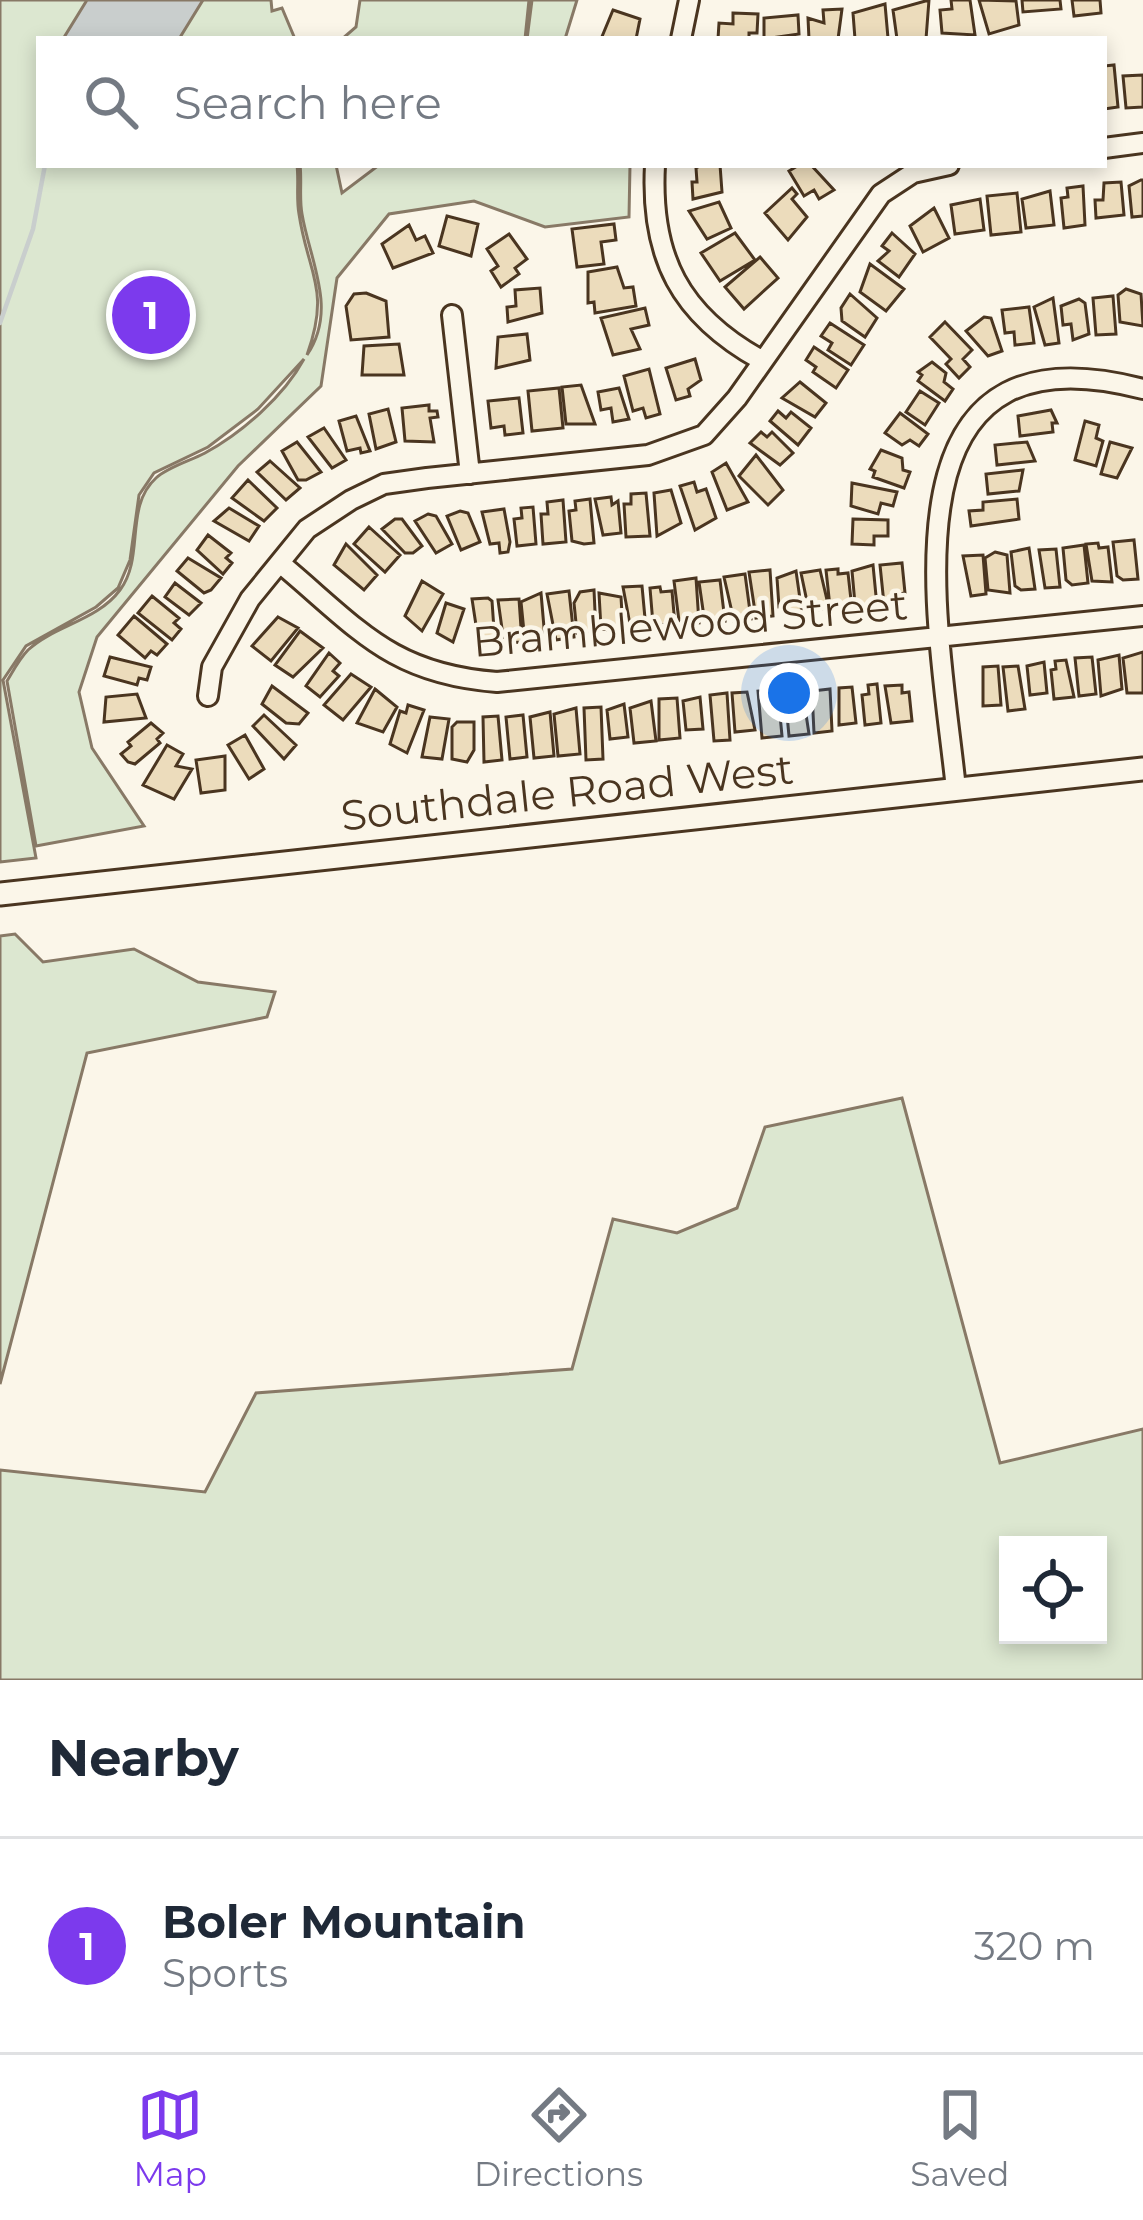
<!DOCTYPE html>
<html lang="en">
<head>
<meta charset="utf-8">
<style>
  body { margin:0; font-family:Montserrat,sans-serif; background:#f2f2f3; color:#1f2937 }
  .controls { position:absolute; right:36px; bottom:36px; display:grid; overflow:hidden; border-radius:0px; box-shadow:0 6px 18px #0003 }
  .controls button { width:108px; height:108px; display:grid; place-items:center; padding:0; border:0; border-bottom:3px solid #e0e1e3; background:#fff; color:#1f2937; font:60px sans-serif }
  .you { position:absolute; left:789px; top:693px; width:42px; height:42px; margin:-30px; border:9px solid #fff; border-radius:50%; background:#1a73e8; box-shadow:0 0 0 18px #1a73e833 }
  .badge { display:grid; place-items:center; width:78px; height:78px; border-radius:50%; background:#7c3aed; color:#fff; font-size:39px; font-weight:700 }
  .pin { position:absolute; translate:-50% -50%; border:6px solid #fff; box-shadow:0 3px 12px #0006 }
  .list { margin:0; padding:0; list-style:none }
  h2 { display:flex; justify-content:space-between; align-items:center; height:156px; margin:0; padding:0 48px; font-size:51px }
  h2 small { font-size:39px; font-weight:400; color:#747a83 }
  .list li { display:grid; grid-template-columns:78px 1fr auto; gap:36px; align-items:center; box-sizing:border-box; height:216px; padding:0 48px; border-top:3px solid #e0e1e3 }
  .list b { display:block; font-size:45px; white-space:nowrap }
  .list p { margin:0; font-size:39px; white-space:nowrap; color:#747a83 }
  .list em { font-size:39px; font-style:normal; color:#747a83 }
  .icon { flex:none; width:66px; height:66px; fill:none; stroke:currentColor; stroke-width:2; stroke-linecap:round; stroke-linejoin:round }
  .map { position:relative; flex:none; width:1143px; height:1680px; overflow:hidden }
  .search { position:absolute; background:#fff; box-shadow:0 6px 18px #0003; left:36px; right:36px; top:36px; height:132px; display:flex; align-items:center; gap:30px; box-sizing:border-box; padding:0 42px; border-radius:0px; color:#747a83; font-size:45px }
  .sheet { height:372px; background:#fff }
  nav { display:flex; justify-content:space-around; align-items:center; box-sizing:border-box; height:168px; border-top:3px solid #e0e1e3; background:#fff; font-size:33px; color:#747a83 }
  nav a { display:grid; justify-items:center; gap:6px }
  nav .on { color:#7c3aed }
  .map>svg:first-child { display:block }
  .green { fill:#dce7d0; stroke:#887966; stroke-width:3; fill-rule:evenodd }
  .water { fill:#c9cecd; stroke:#887966; stroke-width:3 }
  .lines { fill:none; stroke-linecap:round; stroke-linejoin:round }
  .stream { stroke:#c9cecd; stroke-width:4.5 }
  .building { fill:#ecdcbc; stroke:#4a3520; stroke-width:3 }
  .minor-casing { stroke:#4a3520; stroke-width:24 }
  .major-casing { stroke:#4a3520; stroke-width:27 }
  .minor { stroke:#fbf6e9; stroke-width:18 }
  .major { stroke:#fbf6e9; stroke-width:21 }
  .labels { text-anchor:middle; stroke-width:9; stroke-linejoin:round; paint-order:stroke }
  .street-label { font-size:42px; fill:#4a3520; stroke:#fbf6e9 }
</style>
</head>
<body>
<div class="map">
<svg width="1143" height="1680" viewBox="0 0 1143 1680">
  <rect width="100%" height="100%" fill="#fbf6e9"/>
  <path class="green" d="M0,0H271L272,11L282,8L295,39H39V165H297C299,181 296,198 299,214C308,275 331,288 307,355C338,309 310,262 302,214C299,198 302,181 300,165H336L342,193L379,165H630L629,217L545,227L474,201L389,214L337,278L321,386L238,466L97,637L79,692L92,748L144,826L36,846L7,681C13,671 20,658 28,650C55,625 97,621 120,590C145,557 124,507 156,478C168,467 190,461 205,453C242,433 284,396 304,359L258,409L208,447L154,473L139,495L130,560L118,588L96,607L26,646L3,680L36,858L0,862Z
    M360,0H529L525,39H342L356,27Z
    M532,0H577L565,39H527Z
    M15,934L43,962L134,949L198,982L275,992L267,1017L87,1053L0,1384V936Z
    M902,1098L1000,1463L1143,1429V1680H0V1470L205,1492L256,1393L572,1369L613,1219L677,1233L737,1208L765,1127ZM1008,1545H1098V1635H1008Z"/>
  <path class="water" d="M87,0H203L179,39H63Z"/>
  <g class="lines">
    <path class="stream" d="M0,323L33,229L45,165"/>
  </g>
  <path class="building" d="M929,0L926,39H897L893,10Z
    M951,0H970L975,35L942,33L940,10L952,9Z
    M979,0L1016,1L1019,25L989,34Z
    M1022,0H1060L1061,9L1023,12Z
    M1072,0H1100L1101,13L1074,16Z
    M885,4L888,38L855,39L853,13Z
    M842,9L838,39H809L808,18L824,23L823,10Z
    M613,10L640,19L636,39H601Z
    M733,13L758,14L757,33H749V39H718L719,23L733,24Z
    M798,15L799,34L764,39V18Z
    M1114,65L1118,107L1104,109V66Z
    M1143,75V107L1126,108L1123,76Z
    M702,165H720L722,192L693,199L692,182H697L696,168Z
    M799,165H811L834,190L819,199L814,190L804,196L789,171Z
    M1141,180H1143V216L1132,217L1129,186Z
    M1121,182L1124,215L1096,218L1095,200H1103L1104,183Z
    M1083,186L1085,225L1064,228L1061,198L1068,197L1067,188Z
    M792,188L797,194L792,199L807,217L788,240L765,213Z
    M1050,191L1054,225L1026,228L1022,199Z
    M1017,193L1021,232L991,235L987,196Z
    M980,199L984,230L955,234L951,205Z
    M719,202L731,228L707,239L689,211Z
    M934,208L949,238L923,252L910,226Z
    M447,216L478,224L471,256L439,246Z
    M614,224L616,240L601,242L604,264L577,267L572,229Z
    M409,225L416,240L425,236L433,253L393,268L382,244Z
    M735,233L755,260L720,281L701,253Z
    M892,233L915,254L899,277L878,261L889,251L882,246Z
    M509,234L527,259L515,268L519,274L501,287L491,271L498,266L487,249Z
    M760,257L778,278L744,309L725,287Z
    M870,264L904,289L886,311L860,292Z
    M617,267L624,288L633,287L636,306L595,313L594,302L588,303V272Z
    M540,288L542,313L508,322L507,307L516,306L515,290Z
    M1126,289L1141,294L1143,326L1120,322L1118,295Z
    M366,293L386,301L389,337L351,340L346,306L354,294Z
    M850,294L877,318L865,337L842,321L841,308Z
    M1113,296L1116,334L1096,335L1093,298Z
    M1053,298L1059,343L1045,345L1034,307Z
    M1079,299L1085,303L1089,334L1073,340L1071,324L1063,325L1061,306Z
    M1029,307L1034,343L1015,345L1014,332L1005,333L1002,310Z
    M645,308L649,325L631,329L640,349L613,355L601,318Z
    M984,317L991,318L1002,351L988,356L966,331Z
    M945,322L972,350L963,359L970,367L959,378L946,364L951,359L930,337Z
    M830,323L864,345L851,365L828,350L832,343L821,336Z
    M527,334L530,360L496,368L498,337Z
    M399,344L404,375H362L364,346Z
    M814,347L848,370L836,388L813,372L816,367L806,360Z
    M695,359L701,380L688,389L690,396L676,400L666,368Z
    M932,362L946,373L944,382L953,389L945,401L918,381L922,375L918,372Z
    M649,369L660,414L646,418L643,408L633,411L624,376Z
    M800,382L826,403L815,417L782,398Z
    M581,385L595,424H566L562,387Z
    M559,388L563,428L532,431L528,391Z
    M619,388L629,419L613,422L611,408L601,410L598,392Z
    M920,391L939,403L925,425L906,412Z
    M519,398L523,433L505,435L504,426L491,428L488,401Z
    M429,405V411H437L438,417L430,418L434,442L405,441L402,408Z
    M388,409L396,442L376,449L369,414Z
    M1051,410L1057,423H1052L1053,432L1020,436L1018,416Z
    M778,411L786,418L791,412L811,428L798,445L770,421Z
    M900,413L928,434L919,446L910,440L902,445L885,433Z
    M356,416L370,451L361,453L360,448L347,451L339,421Z
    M1085,421L1099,425L1096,438L1103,441L1096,466L1075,460Z
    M324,428L346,460L332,468L308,437Z
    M761,432L767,437L772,432L793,453L780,465L750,443Z
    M297,442L321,472L306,480H298L282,451Z
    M1027,442L1035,461L997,465L995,445Z
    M1110,442L1132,448L1117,478L1101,474Z
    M881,450L902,458L903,470L910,472L904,488L873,477L875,471L870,469Z
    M756,455L783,490L768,505L739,476Z
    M270,461L300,488L286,500L257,472Z
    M726,463L748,502L727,510L712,472Z
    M1023,470L1019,491L988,494L986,474Z
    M248,480L277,508L264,521L232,498Z
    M694,482L697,492L706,489L716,518L695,530L680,486Z
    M852,483L897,492L893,506L881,503L878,514L851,506Z
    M671,490L681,523L657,536L654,493Z
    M646,493L650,536L626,537L624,504H631V494Z
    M611,497L612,505L618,501L621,533L603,535L595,499Z
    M590,499L594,543L584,544L572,541L569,511L576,510L575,501Z
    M1017,499L1019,519L971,526L969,511L983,510V502Z
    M563,500L566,542L543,544L541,514H548L547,502Z
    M533,507L536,544L517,546L514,519L522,518L521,508Z
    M229,508L259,526L249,541L214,521Z
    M504,509L510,542L508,552L500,553L499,543L490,544L482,512Z
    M460,511L468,513L480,542L461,550L447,516Z
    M428,514L436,516L452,544L436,553L415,521Z
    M395,519H402L422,546L413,553H405L382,529Z
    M853,519L888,520V536H874V545L852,544Z
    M369,527L400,555L385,572L354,544Z
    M208,535L231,553L226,558L232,563L223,574L197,550Z
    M1134,540L1138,579L1123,580L1117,576L1113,542Z
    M1098,543L1099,548L1108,547L1112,582L1092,581L1086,544Z
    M346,544L377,575L364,590L334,565Z
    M1084,545L1088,583L1072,585L1066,580L1063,548Z
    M1029,548L1035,589L1021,590L1015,586L1011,552Z
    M1056,549L1060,587L1045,588L1039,550Z
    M995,552L1007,555L1010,593L988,590L985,558Z
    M983,555L986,594L971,596L963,556Z
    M188,558L221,578L211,590L204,593L177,571Z
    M902,563L905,593L898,594V602L884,604L880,565Z
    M873,565L877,606L862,607L855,604L852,571Z
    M838,569V574L848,573L852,609L830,607L826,570Z
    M770,570L773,616L756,618L749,572Z
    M820,570L827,600L824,609L809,611L801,573Z
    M796,571L802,613L786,615L785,607H779L777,578Z
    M745,574L751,619L734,621L724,577Z
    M696,578L699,623L688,624L679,621L674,581Z
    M720,580L725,621L710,622L704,617L699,582Z
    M422,581L443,594L422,631L405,616Z
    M175,583L201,603L189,615L165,597Z
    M642,586L646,629L631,630L623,587Z
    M660,587L661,592L672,591L675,625L653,624L650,588Z
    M594,590L596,633H577L574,603L580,592Z
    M569,591L574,637L556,640L547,594Z
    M541,593L545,639L534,640L533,631L524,632L521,602Z
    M599,593L621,597L623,631L601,629Z
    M152,596L179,618L174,623L181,629L172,640L138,613Z
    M488,598L492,601L495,644L479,645L472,599Z
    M519,599L522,642L504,643L498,600Z
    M446,603L464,609L453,642L437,633Z
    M134,616L167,644L157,655L151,651L145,658L118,635Z
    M278,617L298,628L271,661L252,646Z
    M300,631L323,648L293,677L275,665Z
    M1143,652V693H1127L1123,658Z
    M329,653L340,663L333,671L339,676L320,697L306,686Z
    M1119,655L1122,689L1101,696L1098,660Z
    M110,657L151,667L147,680L139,678L137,685L104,676Z
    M1092,657L1096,694L1079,696L1075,658Z
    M1066,660L1074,697L1054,699L1051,670L1056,669L1055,661Z
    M1044,662L1047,693L1030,695L1027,666Z
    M998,666L1001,705L983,706V667Z
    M1018,666L1025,709L1008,711L1003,667Z
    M351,674L371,687L343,720L324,705Z
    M877,684L881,723L865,725L862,695L869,694L868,685Z
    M902,685V693L909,692L912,721L891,723L885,686Z
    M272,686L308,713L299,724L286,723L262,704Z
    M852,687L856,723L839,725V688Z
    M802,688L809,734L789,736L785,694Z
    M375,689L397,707L383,732L357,723Z
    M830,689L832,731L814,733L812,691Z
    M768,690L769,695L778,694L782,736L762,738L758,691Z
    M747,692L755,730L735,732L732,693Z
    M727,693L730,740L714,741L710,695Z
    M137,694L146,718L104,722L106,697Z
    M700,697L703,729L686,730L683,701Z
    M677,698L680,738L659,740V699Z
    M651,701L656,741L634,743L630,708Z
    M624,704L628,737L610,739L607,710Z
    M408,705L424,710L407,753L390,744L400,711L406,713Z
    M601,707L603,759L586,760L584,708Z
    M576,708L580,754L558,756L554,714Z
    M550,712L554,756L534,758L530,717Z
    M264,715L296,745L284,759L253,726Z
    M523,715L527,757L510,759L506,717Z
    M498,716L502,760L484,762L483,717Z
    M430,717L449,719L442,759L422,757Z
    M457,722H474V750L467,762L452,759V727Z
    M151,723L163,733L157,739L160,743L135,764L128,762L121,754L131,746L128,742Z
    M245,735L264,769L249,779L228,745Z
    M167,745L183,754L176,766L192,769L174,799L143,785Z
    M225,756V790L201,793L196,760Z"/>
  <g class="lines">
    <g class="minor-casing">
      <path id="minor" d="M681,39L689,0
        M1104,148L1143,143
        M655,165C650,257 680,315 761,360
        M452,315L470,474
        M280,563C358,628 390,674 497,682L1143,616
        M208,696L212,667L250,599L307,529L351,500L384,484L427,478L648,455L704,435L737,398L881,194L913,173L949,165
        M956,789C940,630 870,317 1143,389"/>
    </g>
    <g class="major-casing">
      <path id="major" d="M0,894L1143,769"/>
    </g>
    <use href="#minor" class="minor"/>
    <use href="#major" class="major"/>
  </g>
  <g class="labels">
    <g class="street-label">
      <text transform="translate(690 623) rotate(-5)" y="15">Bramblewood Street</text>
      <text transform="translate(567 792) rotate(-6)" y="15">Southdale Road West</text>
    </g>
  </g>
</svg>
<div class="controls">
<button><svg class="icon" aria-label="locate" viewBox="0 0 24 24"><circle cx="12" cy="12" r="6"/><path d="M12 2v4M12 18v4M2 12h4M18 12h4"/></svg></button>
</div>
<div class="you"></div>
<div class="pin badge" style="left:151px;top:315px">1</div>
<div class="search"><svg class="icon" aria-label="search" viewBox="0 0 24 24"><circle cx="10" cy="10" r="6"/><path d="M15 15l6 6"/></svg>Search here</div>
</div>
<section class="sheet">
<h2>Nearby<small></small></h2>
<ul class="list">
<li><span class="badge">1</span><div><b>Boler Mountain</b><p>Sports</p></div><em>320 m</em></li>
</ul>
</section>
<nav>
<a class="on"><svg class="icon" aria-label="map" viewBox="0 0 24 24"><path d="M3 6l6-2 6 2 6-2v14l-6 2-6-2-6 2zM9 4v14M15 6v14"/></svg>Map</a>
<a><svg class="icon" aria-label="directions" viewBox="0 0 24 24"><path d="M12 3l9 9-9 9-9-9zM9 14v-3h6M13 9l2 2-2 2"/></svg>Directions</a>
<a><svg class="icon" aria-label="saved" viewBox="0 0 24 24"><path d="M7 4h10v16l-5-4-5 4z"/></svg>Saved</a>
</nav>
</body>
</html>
